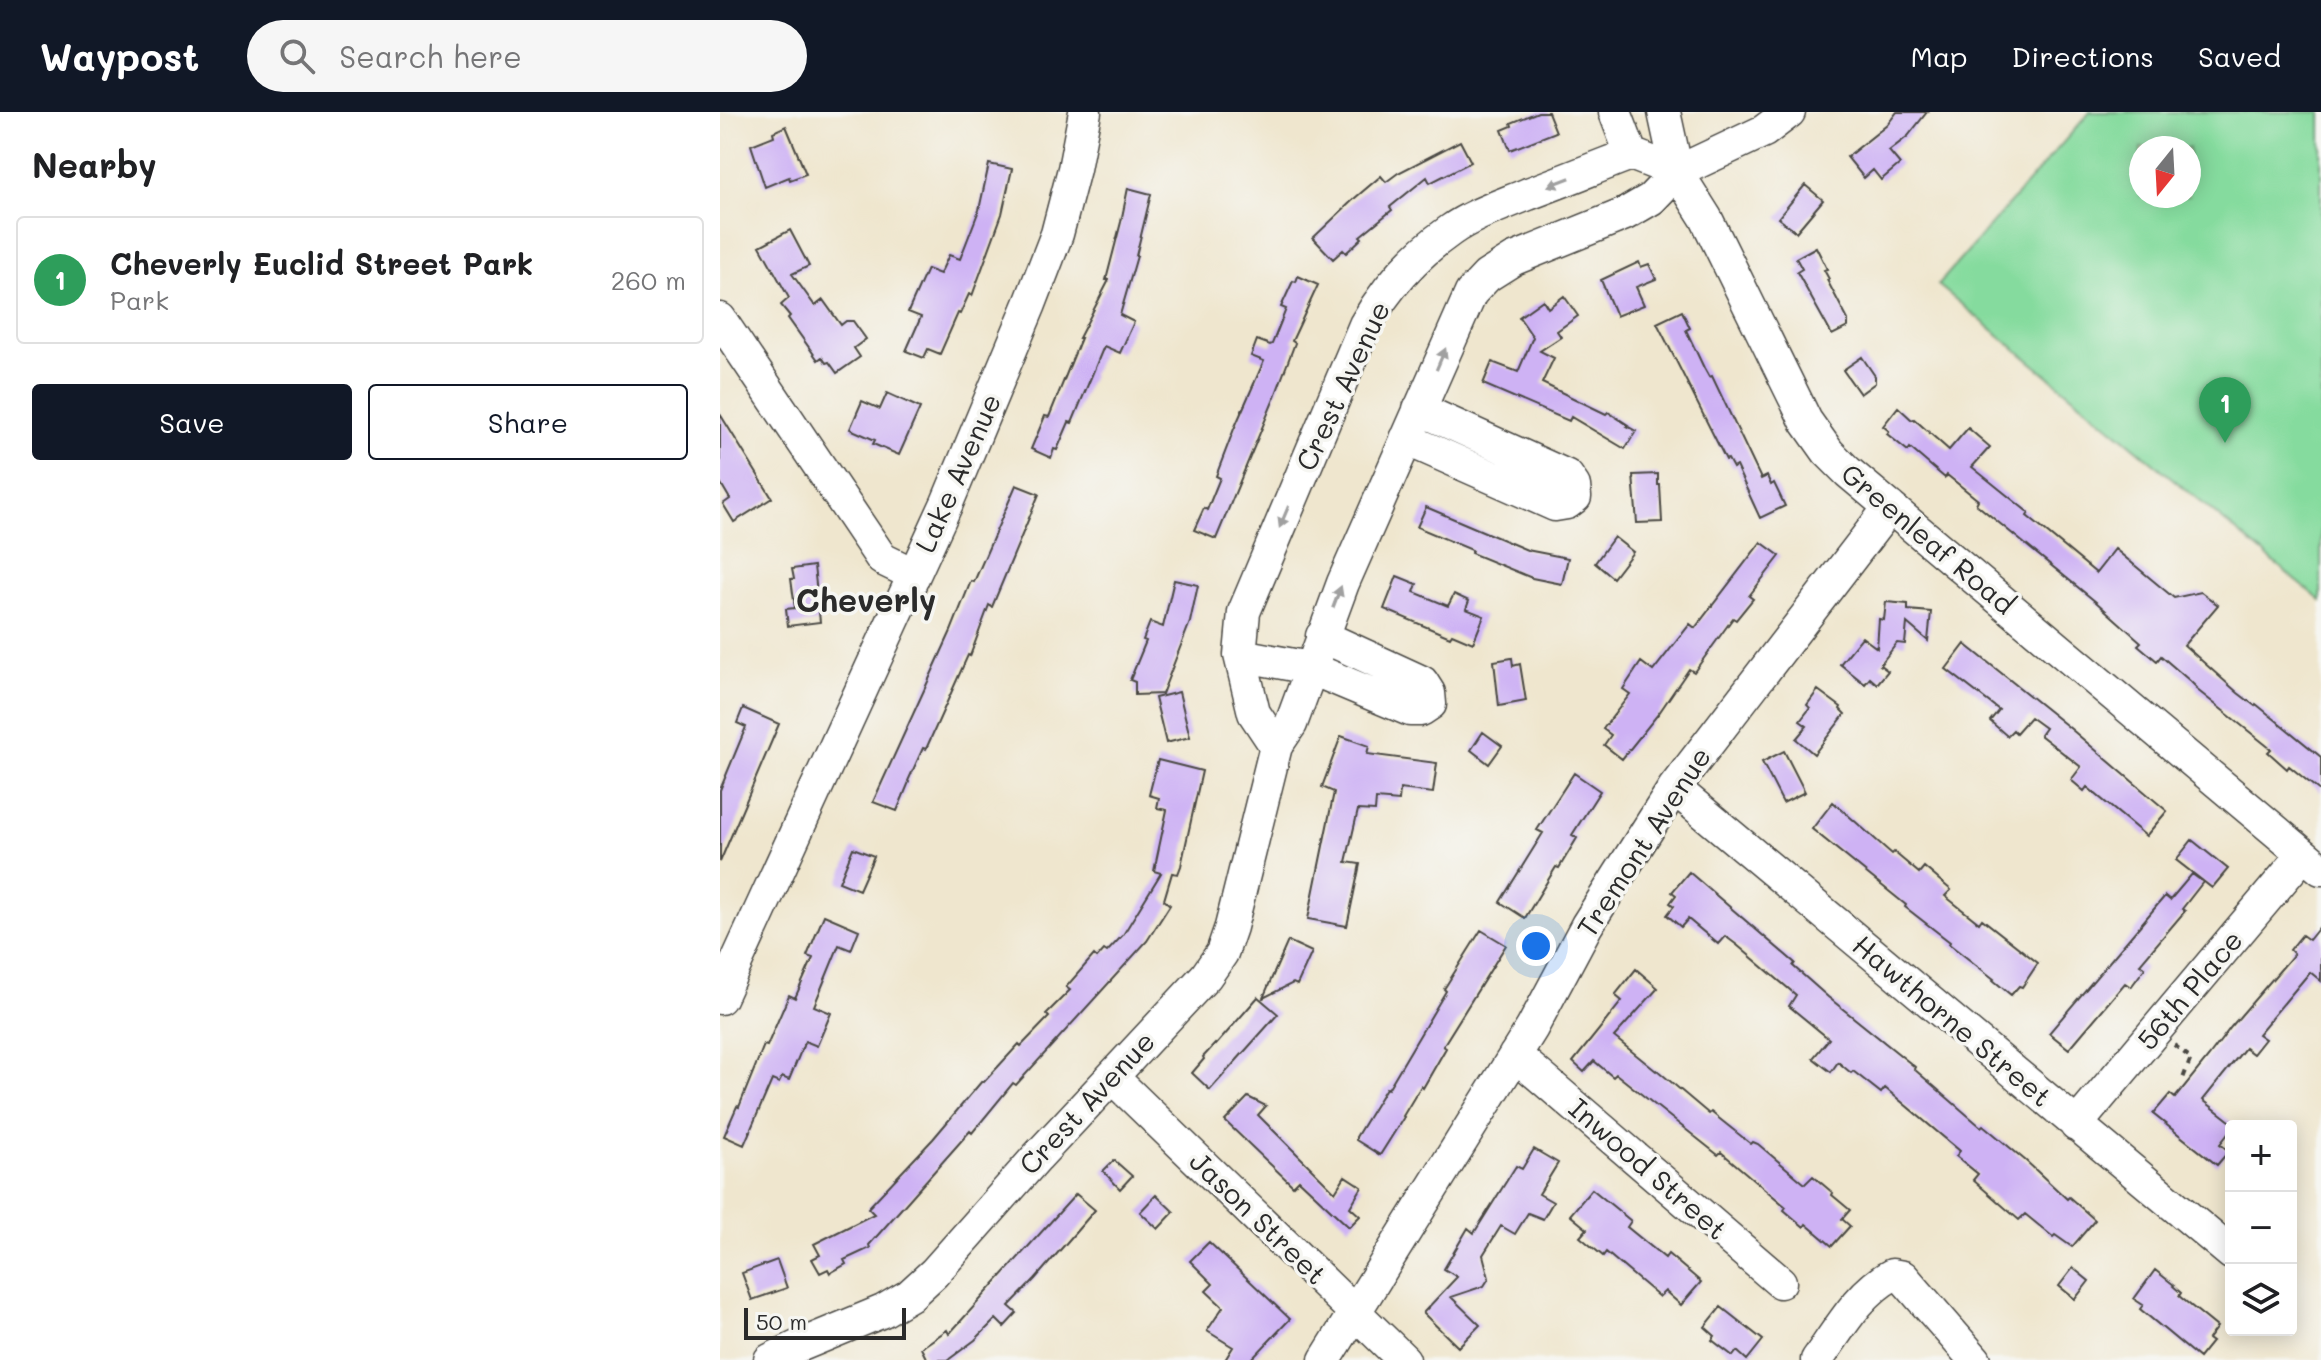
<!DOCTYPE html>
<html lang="en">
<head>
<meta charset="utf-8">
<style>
  body { margin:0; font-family:Mali,sans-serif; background:#f6f6f6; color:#202124 }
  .controls { position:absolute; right:24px; bottom:24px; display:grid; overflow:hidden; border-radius:8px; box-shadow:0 4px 20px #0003 }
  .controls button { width:72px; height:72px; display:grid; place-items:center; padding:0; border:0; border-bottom:2px solid #e0e0e0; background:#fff; color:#202124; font:40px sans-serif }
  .compass { position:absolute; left:1409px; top:24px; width:72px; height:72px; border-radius:50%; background:#fff; box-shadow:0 4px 20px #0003; rotate:198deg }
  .scale { position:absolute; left:24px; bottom:20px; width:162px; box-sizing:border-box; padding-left:8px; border:4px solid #2b2b2b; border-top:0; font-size:22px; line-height:28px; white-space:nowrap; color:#2b2b2b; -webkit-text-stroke:6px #f6f6f2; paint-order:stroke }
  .you { position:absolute; left:816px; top:834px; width:28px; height:28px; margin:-20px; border:6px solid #fff; border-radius:50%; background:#1a73e8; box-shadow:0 0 0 12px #1a73e833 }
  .badge { display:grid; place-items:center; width:52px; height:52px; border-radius:50%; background:#111827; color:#fff; font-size:26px; font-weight:700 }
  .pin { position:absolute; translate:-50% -66px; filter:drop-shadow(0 2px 4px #0008) }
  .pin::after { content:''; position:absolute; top:42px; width:28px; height:24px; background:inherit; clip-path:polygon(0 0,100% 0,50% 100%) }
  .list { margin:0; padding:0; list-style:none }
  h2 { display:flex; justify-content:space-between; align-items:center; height:104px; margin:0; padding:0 32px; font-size:34px }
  h2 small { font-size:26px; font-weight:400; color:#757577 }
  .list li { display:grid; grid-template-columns:52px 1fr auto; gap:24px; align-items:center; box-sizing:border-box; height:128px; margin:0 16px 16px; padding:0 16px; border:2px solid #e0e0e0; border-radius:8px }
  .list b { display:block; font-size:30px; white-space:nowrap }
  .list p { margin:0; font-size:26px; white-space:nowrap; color:#757577 }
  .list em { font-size:26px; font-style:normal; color:#757577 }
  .actions { display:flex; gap:16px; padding:24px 32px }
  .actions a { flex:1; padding:18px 0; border:2px solid #111827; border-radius:8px; text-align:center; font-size:28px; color:#111827 }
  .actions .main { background:#111827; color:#fff }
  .icon { flex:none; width:44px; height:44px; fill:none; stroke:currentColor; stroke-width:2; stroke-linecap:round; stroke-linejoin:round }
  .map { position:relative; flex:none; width:1601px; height:1248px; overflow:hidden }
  header { display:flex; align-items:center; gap:48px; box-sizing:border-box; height:112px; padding:0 40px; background:#111827; color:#fff }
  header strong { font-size:38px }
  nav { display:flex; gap:44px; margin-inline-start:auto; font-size:28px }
  .search { width:560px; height:72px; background:#f6f6f6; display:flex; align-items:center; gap:20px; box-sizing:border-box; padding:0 28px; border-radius:44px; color:#757577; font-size:30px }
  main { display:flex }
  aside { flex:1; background:#fff }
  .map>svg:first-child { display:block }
  .green { fill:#85db9e; stroke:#588364; stroke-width:2; fill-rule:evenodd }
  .building { fill:#ceb2f4 }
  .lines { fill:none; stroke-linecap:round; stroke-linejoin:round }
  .minor-casing { stroke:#484743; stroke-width:35 }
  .path { stroke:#484743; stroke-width:4; stroke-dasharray:6 6; stroke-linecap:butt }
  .minor { stroke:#fff; stroke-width:32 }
  .oneway { fill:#a0a0a0 }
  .labels { text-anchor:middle; stroke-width:7; stroke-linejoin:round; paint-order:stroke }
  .street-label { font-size:28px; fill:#2b2b2b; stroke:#f6f6f2 }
  .quarter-label { font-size:32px; font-weight:bold; fill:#2b2b2b; stroke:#f6f6f2 }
</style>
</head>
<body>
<header>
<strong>Waypost</strong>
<div class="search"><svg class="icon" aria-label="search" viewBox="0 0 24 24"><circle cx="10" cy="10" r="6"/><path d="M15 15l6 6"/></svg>Search here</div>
<nav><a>Map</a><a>Directions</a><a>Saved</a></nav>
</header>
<main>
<aside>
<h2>Nearby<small></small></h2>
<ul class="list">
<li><span class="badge" style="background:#2e9e5b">1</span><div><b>Cheverly Euclid Street Park</b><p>Park</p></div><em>260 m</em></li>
</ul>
<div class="actions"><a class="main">Save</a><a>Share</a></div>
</aside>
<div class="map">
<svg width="1601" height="1248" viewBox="0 0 1601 1248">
  <rect width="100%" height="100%" fill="#f6f6f2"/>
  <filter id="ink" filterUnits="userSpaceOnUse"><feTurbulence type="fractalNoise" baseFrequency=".0125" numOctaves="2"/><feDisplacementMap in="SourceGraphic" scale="16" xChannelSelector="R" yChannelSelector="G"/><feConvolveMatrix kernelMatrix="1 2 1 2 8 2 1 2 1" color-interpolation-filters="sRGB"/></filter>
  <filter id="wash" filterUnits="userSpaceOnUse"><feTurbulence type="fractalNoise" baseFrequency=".006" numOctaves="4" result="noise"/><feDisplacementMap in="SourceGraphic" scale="32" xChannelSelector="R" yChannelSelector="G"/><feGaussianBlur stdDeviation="1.8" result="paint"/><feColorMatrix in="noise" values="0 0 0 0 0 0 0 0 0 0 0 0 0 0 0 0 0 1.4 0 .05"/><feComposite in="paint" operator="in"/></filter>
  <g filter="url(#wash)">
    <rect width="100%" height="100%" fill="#efe6ce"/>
    <path class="green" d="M1370,0H1601V489L1218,173ZM1421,36H1469V84H1421Z"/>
    <g id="blocks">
      <path class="building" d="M818,0H828L836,20L790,38L782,18L792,14L791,11Z
        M1177,0H1207L1188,24L1169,39L1180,52L1161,68L1153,58L1144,66L1127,45L1167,13Z
        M66,14L86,62L70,68L69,65L45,75L31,33L54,24L53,20Z
        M740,29L751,50L710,71L707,65L670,95L672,98L640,124L642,126L626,141L623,138L613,147L593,126L635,86L661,64L666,70L678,61Z
        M269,52L292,57L282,102L252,184L249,182L240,202L238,201L220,242L208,237L204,246L186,239L201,205L188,200L207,157L220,162L229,143L240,147L259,98Z
        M1085,73L1103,88L1076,120L1058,106Z
        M408,76L431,82L416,144H417L400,203L414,210L400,241L384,234L352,311L349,310L337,338L334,337L331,346L311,337L325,304L329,305L361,226H359L389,168H386L401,110Z
        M70,118L89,154L72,162L95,194L103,188L121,213L126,209H133L146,227L134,236L140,245L117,261L109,250L106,251L102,245L98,248L68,206L70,204L61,193L69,186L40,134Z
        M1096,135L1107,157L1104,158L1109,167L1107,168L1128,208V215L1112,223L1077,160L1082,157L1076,146Z
        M919,150L921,155L929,152L936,167L916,175L924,193L896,204L881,168Z
        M578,164L598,173L572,229L575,231L554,287L496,427L474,418L484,396L487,398L500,366L496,364L514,317L544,249L531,244L537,228L550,233L552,232L566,197L561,195L573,169L576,170Z
        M844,184L858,204L837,219L841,225L820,239L834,246L822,271L886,302L888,300L908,313L907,314L916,319L905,337L851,305L849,309L763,272L772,250L798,260L813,225L799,205L823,188L828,196Z
        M962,199L970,216L966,218L984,256L989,265L992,264L1041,367L1047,364L1051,373L1054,371L1065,394L1040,406L1016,354L1013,356L1008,347L1006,348L937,211Z
        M1142,245L1155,264V271L1140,282L1123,258Z
        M167,281L200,296L179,343L153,332L155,328L130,317L142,289L160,297Z
        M1178,295L1192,308L1194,307L1229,338L1248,316L1270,335L1252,355L1309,401L1307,404L1376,461L1395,437L1454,486L1481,480L1498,493L1464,533L1518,581L1535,594L1536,592L1601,645V680L1569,654L1567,657L1548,640L1551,637L1476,577L1477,576L1470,569L1441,544L1437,549L1418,533L1421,530L1376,490L1256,392L1258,388L1227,363L1225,366L1190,336L1188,339L1167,322L1169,319L1163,314Z
        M0,302L52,386L14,410L3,392L10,387L0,370Z
        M938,362V373H940L942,410L917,411L913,363Z
        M296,373L319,382L272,495L269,493L250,544L248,543L206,637L203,636L188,669L189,670L177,699L153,690L231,519L251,469L254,470Z
        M706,395L807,438L848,446L842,472L812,466L751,441L752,438L697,415Z
        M894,425L913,440L893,466L875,451Z
        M1041,430L1060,444L1029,484L1033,487L1016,508L1013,506L974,560L969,557L939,601L902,647L884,633L891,623L883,617L910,582L903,577L921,550L933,559L970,512L975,516Z
        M94,454L100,510L68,514L66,497L75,496L71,467H74L72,457Z
        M677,464L697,472L694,480L728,494L734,482L749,489L746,497L764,504L753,531L732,522L730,525L664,497Z
        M454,468L478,473L470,510L442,582L415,583V570L410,568L426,529L423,528L430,510L443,515Z
        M1166,490L1188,492V498L1211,500L1208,529L1187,511L1185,532L1177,531L1160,553L1168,559L1157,572L1150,566L1145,572L1120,552L1142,525L1157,536L1159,507L1164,508Z
        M1245,532L1351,617L1447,699L1426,724L1367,675L1364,679L1351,668L1361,655L1320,623L1325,616L1310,605L1296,621L1293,618L1287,624L1270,609L1279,598L1226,557Z
        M792,546L793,554L800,552L806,589L779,594L774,549Z
        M1098,578L1121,595L1120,597L1125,602L1094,642L1076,627L1087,614L1080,609L1090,596L1087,593Z
        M459,580L470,625L446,631L435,586Z
        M23,596L59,612L0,750V678L26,615L17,611Z
        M763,620L782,634L769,652L751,638Z
        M621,624L649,634L647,642L717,651L713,681L680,677L679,689L656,687L655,699L638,698L626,750L640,752L627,814L588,807L614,680L602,675Z
        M1064,639L1085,680L1063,691L1042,650Z
        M438,648L482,659L461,754L458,762L452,761L444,788L450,793L427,829L296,973L293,971L252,1021L250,1019L149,1133L150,1136L124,1148L126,1152L110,1161L108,1157L100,1161L92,1147L100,1143L94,1132L154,1102L148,1096L213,1027L262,969L264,970L299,932L301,934L329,905L326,902L350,878L346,875L374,843L377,846L384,838L387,840L403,823L441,761L434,759L447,698L437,696L439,686L429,683Z
        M854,661L880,679L852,723L857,726L839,756L836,755L805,806L780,790L823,721L817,718Z
        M1113,690L1172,742L1174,740L1199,761L1204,755L1231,778L1225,784L1259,811L1262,807L1318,851L1302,875L1299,874L1291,883L1273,868L1274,867L1229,832L1230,830L1185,795L1186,793L1092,717Z
        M1472,728L1508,757L1492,776L1456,748Z
        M133,736L154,744L139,778L119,770Z
        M969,760L1075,851L1073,854L1108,885L1195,955L1194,957L1261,1015L1263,1013L1306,1049L1347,1087L1349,1085L1366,1100L1375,1108L1352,1135L1335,1123L1333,1125L1305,1102L1299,1108L1253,1068L1258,1062L1236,1044L1240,1039L1165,976L1161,981L1133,959L1131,961L1118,950L1111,960L1093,946L1109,927L1069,894L1076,883L1017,833L1005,824L998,832L968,807L961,815L947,803L954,794L950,791L956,783L952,780Z
        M1472,762L1483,770L1462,797L1465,799L1420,852L1425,856L1411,875L1405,871L1349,937L1329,921L1445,784L1450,788Z
        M104,803L139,818L131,838L119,833L94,894L111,901L97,934L85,929L69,968L62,965L59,971L52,968L24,1033L4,1024L17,994L19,995L44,933L47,934L69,883L75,886L93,846L87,844Z
        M1601,813V869L1590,860L1538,922L1545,927L1533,942L1525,936L1483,988L1515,1013L1511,1014V1018L1500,1032L1509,1039L1497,1053L1433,1002L1450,982L1455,986L1489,944L1511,915L1574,842L1570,838L1582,823L1589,828Z
        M761,818L786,833L723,934L726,936L703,976L701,974L683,1004L684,1005L660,1043L636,1028V1025L666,976L668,977L726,879L724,877Z
        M568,829L592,840L577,873L573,871L543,886Z
        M916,857L938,876L894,925L936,959L937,958L989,1002L991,1000L1031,1032L1033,1030L1038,1032L1085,1072L1093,1064L1113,1081L1112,1083L1130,1098L1122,1107L1130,1114L1112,1134L1086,1112L1084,1115L1064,1098L1066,1095L1001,1040L998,1043L896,962L893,965L874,949L864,960L853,950L902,889L895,883Z
        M538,885L558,902L490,978L472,961L484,947L483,945L495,932L496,933Z
        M528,985L546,994L538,1003L615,1080L625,1064L642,1075L630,1095L640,1104L629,1115L579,1068L573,1074L505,1009Z
        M814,1037L838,1051L819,1082L833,1090L823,1107L808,1101L795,1122L781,1114L763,1143L769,1166L764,1174L731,1185L760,1213L738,1235L703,1201L737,1165L724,1157L748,1116L754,1121L796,1054L802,1057Z
        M394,1048L412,1064L400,1077L383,1059Z
        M872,1077L911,1109L907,1115L945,1146L948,1142L981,1170L961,1193L945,1179L939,1185L886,1140L883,1144L860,1125L867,1117L850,1103Z
        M356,1082L375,1098L315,1167L289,1194L297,1201L284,1215L276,1207L255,1228L228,1248H207L201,1236L227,1218L229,1222Z
        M436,1083L454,1100L438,1117L420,1100Z
        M489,1130L570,1207L531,1248H505L513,1235L487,1219L503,1195L486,1179L493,1172L470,1149Z
        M57,1148L67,1176L32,1188L22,1161Z
        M1353,1156L1369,1169L1355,1187L1339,1174Z
        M1435,1158L1454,1173L1453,1174L1461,1181L1459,1184L1497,1215L1488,1227L1492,1230L1479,1246L1420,1197L1423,1193L1414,1187Z
        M1001,1195L1043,1228L1027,1248L1017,1239L1013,1244L992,1228L995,1224L985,1215Z"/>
    </g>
  </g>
  <g filter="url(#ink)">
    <use href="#blocks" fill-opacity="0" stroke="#484743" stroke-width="2"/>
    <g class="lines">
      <g class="minor-casing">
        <path id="minor" d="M895,0L911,42
          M944,0L957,60L986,106L1086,309L1108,340L1128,360L1601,757
          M0,207L162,447L193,462
          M686,327L835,393L847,391L855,385L854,374L847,364L699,297
          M520,543L590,556L690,598H701L710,592L709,581L702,570L602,524
          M556,634L534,601L520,543L524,500L645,213C666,176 695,143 731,118C754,102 782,93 808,82C843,69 877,55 911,42L957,60
          M954,676L1511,1141
          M0,886L227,391L310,192L337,122L354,57L365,0
          M795,943L1060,1170
          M392,965L684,1248
          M1356,1013L1583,743
          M50,1248L81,1233L163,1199L190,1183L214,1161L317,1045L486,864L502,841L511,815L556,634L571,612L623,471L751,181L767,164L794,147L905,102L931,87L957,60L1044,19L1069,0
          M605,1248L812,916L867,813L954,676L1170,395
          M1097,1248C1118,1219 1139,1180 1172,1163L1183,1165L1255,1248"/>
      </g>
      <path class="path" d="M1454,933L1471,946L1462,969"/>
      <use href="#minor" class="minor"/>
    </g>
    <defs><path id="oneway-solid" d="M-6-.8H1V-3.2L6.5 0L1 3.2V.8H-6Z" transform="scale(2)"/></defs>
    <g class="oneway">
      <use href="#oneway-solid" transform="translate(839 70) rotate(159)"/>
      <use href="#oneway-solid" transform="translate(721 247) rotate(-67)"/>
      <use href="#oneway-solid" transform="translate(564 405) rotate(113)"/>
      <use href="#oneway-solid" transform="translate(617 485) rotate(-69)"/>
    </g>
  </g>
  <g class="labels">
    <g class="street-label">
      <text transform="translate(623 274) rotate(-65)" y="10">Crest Avenue</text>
      <text transform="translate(238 361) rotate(-66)" y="10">Lake Avenue</text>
      <text transform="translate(1208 427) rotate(40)" y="10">Greenleaf Road</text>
      <text transform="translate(924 730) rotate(-57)" y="10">Tremont Avenue</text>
      <text transform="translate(1470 878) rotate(-50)" y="10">56th Place</text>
      <text transform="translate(1232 909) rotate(40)" y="10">Hawthorne Street</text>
      <text transform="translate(367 991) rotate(-47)" y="10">Crest Avenue</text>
      <text transform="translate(928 1057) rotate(41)" y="10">Inwood Street</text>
      <text transform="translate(538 1106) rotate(44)" y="10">Jason Street</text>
    </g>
    <g class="quarter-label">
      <text x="146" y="500">Cheverly</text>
    </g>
  </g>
</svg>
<div class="controls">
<button>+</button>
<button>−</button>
<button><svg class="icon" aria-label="layers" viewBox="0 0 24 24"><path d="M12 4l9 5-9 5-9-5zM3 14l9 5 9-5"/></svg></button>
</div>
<svg class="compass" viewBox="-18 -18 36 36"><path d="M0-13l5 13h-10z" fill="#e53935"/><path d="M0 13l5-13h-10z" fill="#757577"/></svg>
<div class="scale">50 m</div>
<div class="you"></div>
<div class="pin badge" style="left:1505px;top:331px;background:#2e9e5b">1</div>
</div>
</main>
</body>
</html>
